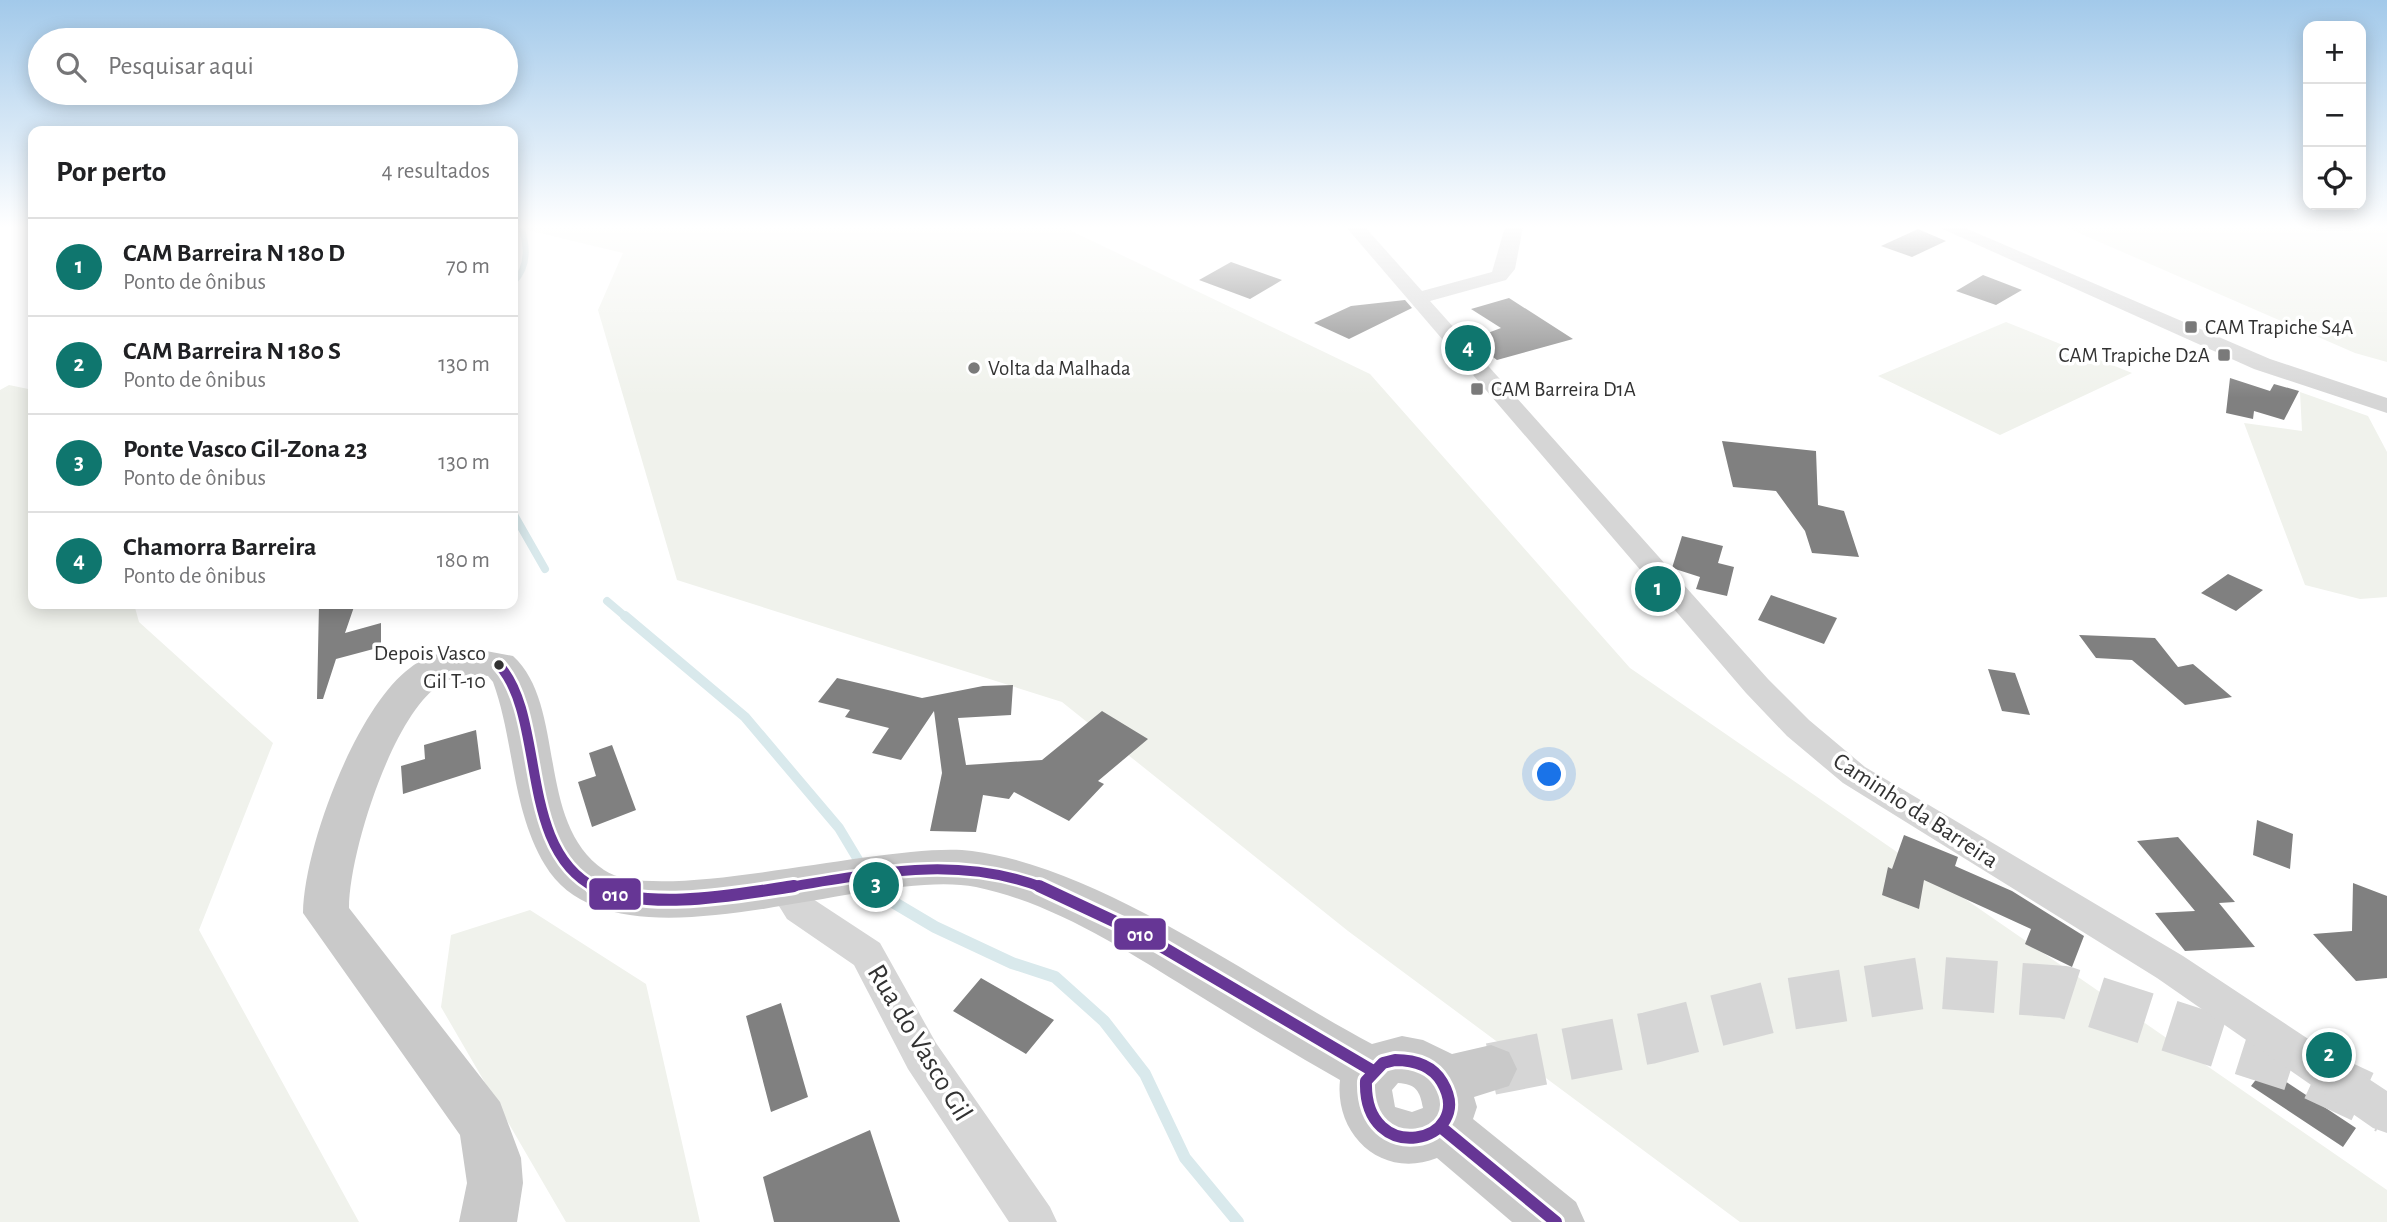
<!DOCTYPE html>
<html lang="pt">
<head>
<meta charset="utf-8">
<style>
  body { margin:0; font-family:"Alegreya Sans",sans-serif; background:#f2f2f2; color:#202124 }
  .controls { position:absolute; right:21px; top:21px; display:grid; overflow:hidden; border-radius:14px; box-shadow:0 4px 18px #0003 }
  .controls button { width:63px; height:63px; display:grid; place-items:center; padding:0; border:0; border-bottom:2px solid #e0e0e0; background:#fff; color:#202124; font:35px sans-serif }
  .you { position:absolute; left:1550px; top:775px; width:24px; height:24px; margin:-18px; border:5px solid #fff; border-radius:50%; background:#1a73e8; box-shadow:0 0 0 10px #1a73e833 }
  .badge { display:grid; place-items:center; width:46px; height:46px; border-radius:50%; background:#0f766e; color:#fff; font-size:23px; font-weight:700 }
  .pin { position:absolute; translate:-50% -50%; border:4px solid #fff; box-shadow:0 2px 7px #0006 }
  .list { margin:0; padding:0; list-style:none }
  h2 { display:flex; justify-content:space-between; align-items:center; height:91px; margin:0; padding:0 28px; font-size:30px }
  h2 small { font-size:23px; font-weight:400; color:#757577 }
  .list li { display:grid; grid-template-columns:46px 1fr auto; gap:21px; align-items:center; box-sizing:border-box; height:98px; padding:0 28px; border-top:2px solid #e0e0e0 }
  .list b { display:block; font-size:26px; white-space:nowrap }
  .list p { margin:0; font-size:23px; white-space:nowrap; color:#757577 }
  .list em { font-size:23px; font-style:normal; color:#757577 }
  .icon { flex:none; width:38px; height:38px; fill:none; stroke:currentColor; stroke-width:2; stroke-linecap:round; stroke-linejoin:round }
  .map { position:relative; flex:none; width:2387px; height:1222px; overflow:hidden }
  .search { position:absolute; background:#fff; box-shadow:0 4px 18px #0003; left:28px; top:28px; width:490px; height:77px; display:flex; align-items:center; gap:18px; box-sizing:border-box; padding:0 24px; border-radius:38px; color:#757577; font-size:26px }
  .panel { position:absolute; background:#fff; box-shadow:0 4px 18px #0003; left:28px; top:126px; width:490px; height:483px; border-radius:14px }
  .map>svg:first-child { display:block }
  .green { fill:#f0f2ec }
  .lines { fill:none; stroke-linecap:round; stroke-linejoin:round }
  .stream-far3 { stroke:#d9e9ec; stroke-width:6 }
  .stream-far2 { stroke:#d9e9ec; stroke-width:8 }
  .stream-far1 { stroke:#d9e9ec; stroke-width:10 }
  .stream { stroke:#d9e9ec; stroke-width:12 }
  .building { fill:#808080 }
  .major-tunnel { stroke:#d6d6d6; stroke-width:52; stroke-dasharray:52 25; stroke-linecap:butt }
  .minor { fill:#d6d6d6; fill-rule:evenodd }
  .major { fill:#c9c9c9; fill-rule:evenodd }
  .bus-1-far1-casing { stroke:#fff; stroke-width:15 }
  .bus-1-casing { stroke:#fff; stroke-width:18 }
  .bus-1-far1 { stroke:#663695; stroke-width:10 }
  .bus-1 { stroke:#663695; stroke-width:12 }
  .poi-dot { fill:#7a7a7a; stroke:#fff; stroke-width:2.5 }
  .bus-dot { fill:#323232; stroke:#fff; stroke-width:2.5 }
  .labels { text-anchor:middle; stroke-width:7; stroke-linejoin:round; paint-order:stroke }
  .far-poi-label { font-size:21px; fill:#323232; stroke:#fff; text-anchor:start }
  .bus-label { font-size:22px; fill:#323232; stroke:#fff; text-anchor:end }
  .street-label { font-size:24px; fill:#323232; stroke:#fff }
  .near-street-label { font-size:28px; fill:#323232; stroke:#fff }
  .line-badge { stroke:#fff; stroke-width:2.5 }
  .badge-label { font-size:19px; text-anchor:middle; font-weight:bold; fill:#fff }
</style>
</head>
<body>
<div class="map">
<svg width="2387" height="1222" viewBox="0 0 2387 1222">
  <rect width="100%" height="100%" fill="#fff"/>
  <path class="green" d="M515,227H1063L1370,374L1630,668L2387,1190V1222H1740L1348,931L1062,702L677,580L598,310L623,253Z
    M2065,227H2387V362L2355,353Z
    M2006,322L2132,373L2000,435L1878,376Z
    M9,385L33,390V604H134L139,622L273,743L199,930L359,1222H0V390Z
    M2300,392L2368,416L2387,452V597L2360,599L2305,585L2244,423L2302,431Z
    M530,910L646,984L700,1222H566L441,1007L451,935Z"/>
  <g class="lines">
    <path class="stream-far3" d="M513,283C529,267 528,247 521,227"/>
    <path class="stream-far2" d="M513,513L545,569
      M607,601L627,618"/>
    <path class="stream-far1" d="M625,616L745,717L839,828L863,868
      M870,881L874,888"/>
    <path class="stream" d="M873,886L876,892L935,927L1012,963L1055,977L1104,1021L1145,1074L1185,1158L1238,1222"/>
  </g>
  <path class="building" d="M1918,229L1946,241L1912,257L1881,246Z
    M1231,262L1282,280L1250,299L1199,280Z
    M1983,275L2022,290L1996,305L1956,291Z
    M1509,298L1573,339L1497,360L1469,340L1501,328L1471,309Z
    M1405,300L1412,308L1349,339L1314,323L1351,306Z
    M2230,378L2270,391L2274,384L2299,391L2284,420L2254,411L2253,419L2226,413Z
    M1722,441L1816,451L1818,505L1844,511L1859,557L1812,553L1805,531L1776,491L1733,487Z
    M1682,536L1723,546L1718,563L1734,567L1727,596L1696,589L1700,577L1672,568Z
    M2228,574L2263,590L2236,611L2201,593Z
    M1771,595L1837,618L1824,644L1758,620Z
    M319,604H355L345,633L381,623V647L336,659L323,699H317Z
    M2079,635L2155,638L2178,667L2193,664L2232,697L2185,705L2132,660L2096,658Z
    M1988,669L2015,673L2030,715L2002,711Z
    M837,678L922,698L983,686L1013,685L1011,715L958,718L966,765L1042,760L1102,711L1148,739L1098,781L1104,784L1069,821L1014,792L1009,799L983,795L976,832L930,831L942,773L934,711L901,760L872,753L889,728L845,717L850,710L818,702Z
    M476,730L481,769L403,794L401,766L425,759L424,745Z
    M612,745L636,810L592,827L578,782L596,776L589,753Z
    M2257,820L2293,834L2290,869L2253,855Z
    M1904,835L1958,857L1955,866L2012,891L2084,936L2072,967L2025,944L2031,929L1924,880L1919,909L1882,895L1888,867L1892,869Z
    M2178,837L2235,902L2219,903L2255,947L2185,951L2155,913L2195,911L2137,841Z
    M2353,883L2387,896V978L2356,981L2313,934L2352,931Z
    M981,978L1054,1020L1026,1054L953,1011Z
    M781,1003L808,1097L771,1112L746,1016Z
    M2265,1068L2356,1128L2343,1147L2251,1086Z
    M870,1130L900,1222H774L763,1177Z"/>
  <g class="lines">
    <path class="major-tunnel" d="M1491,1069L1649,1038L1770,1007L1929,982L2064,992L2301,1068L2387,1108"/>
    <path class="minor" d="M1346,227H1365L1422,291L1492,272L1505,227H1523L1515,269L1506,280L1430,301L1768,679L1809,720L1865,767L2183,956L2387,1091V1133L2373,1128L2157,978L1843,783L1787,736L1746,693Z
      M1938,227H1963L2270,359L2387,398V413L2254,369Z
      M784,871L796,875L813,899L880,943L936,1043L1050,1207L1057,1222H1009L908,1069L854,965L787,919L766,885L772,875Z"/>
    <path class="major" d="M470,648L513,656C567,705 535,823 604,870C657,907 891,840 972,851C1102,868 1255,982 1372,1044L1402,1036L1423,1040L1452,1054L1491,1045L1509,1052L1517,1069L1509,1086L1474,1097L1477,1107L1473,1119L1576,1202L1585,1222H1512L1437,1158C1382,1180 1334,1135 1340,1080C1289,1051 1240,1021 1190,990C1124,949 1053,903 976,887C865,866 614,981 545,865C511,808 515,743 493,682L488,676C470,674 457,674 441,684C393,713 349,853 349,908L500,1102L521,1158L523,1183L517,1222H459L467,1183L460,1135L303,913C304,847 356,708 410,668C427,654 449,651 470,648ZM1398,1083C1416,1084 1420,1091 1423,1108L1412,1112L1395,1107L1392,1090Z"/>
    <g class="bus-1-far1-casing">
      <path id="bus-1-far1" d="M499,665C547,718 517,849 596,888
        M782,888C872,874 956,854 1044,888"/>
    </g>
    <g class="bus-1-casing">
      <path id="bus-1" d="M593,886C648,912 735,895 794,886
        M1039,886L1137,932L1373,1071
        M1395,1060C1414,1060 1432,1065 1442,1082C1478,1143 1363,1169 1366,1081L1383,1063Z
        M1442,1128L1556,1222"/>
    </g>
    <use href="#bus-1-far1" class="bus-1-far1"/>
    <use href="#bus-1" class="bus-1"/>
  </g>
  <linearGradient id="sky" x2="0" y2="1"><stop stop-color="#a2c9ea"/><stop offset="0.57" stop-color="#fff"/><stop offset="1" stop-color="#fff" stop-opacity="0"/></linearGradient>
  <rect width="2387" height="398" fill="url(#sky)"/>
  <g class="poi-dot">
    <rect x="2184" y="320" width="14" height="14" rx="3.5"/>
    <rect x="2217" y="348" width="14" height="14" rx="3.5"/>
    <circle cx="974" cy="368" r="7"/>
    <rect x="1470" y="382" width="14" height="14" rx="3.5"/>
  </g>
  <circle class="bus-dot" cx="499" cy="665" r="6"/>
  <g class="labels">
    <g class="far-poi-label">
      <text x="2205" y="334">CAM Trapiche S4A</text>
      <text x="2210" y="362" text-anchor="end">CAM Trapiche D2A</text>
      <text x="988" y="375">Volta da Malhada</text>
      <text x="1491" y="396">CAM Barreira D1A</text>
    </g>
    <g class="bus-label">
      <text x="486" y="660">Depois Vasco<tspan x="486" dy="28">Gil T-10</tspan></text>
    </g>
    <g class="street-label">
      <text transform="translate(1916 810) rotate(33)" y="8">Caminho da Barreira</text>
    </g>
    <g class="near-street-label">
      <text transform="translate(921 1042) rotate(59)" y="10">Rua do Vasco Gil</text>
    </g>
  </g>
  <g class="line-badge">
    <rect x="588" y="877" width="54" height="34" rx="7" fill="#663695"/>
    <rect x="1113" y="917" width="54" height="34" rx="7" fill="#663695"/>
  </g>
  <g class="badge-label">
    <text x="615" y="901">010</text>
    <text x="1140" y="941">010</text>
  </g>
</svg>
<div class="controls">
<button>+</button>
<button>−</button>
<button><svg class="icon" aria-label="locate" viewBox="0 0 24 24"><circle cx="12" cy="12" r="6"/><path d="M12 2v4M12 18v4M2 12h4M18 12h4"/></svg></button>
</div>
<div class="you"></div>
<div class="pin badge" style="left:1658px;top:589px">1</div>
<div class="pin badge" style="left:2329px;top:1055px">2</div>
<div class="pin badge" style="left:876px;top:885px">3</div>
<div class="pin badge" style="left:1468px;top:348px">4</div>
<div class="search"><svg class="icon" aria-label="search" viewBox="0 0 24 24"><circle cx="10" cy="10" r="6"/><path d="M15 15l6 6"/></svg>Pesquisar aqui</div>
<section class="panel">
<h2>Por perto<small>4 resultados</small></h2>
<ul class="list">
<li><span class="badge">1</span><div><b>CAM Barreira N 180 D</b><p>Ponto de ônibus</p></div><em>70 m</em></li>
<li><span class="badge">2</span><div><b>CAM Barreira N 180 S</b><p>Ponto de ônibus</p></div><em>130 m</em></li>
<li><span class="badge">3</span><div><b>Ponte Vasco Gil-Zona 23</b><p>Ponto de ônibus</p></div><em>130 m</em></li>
<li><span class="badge">4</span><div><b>Chamorra Barreira</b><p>Ponto de ônibus</p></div><em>180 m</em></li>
</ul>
</section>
</div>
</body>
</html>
